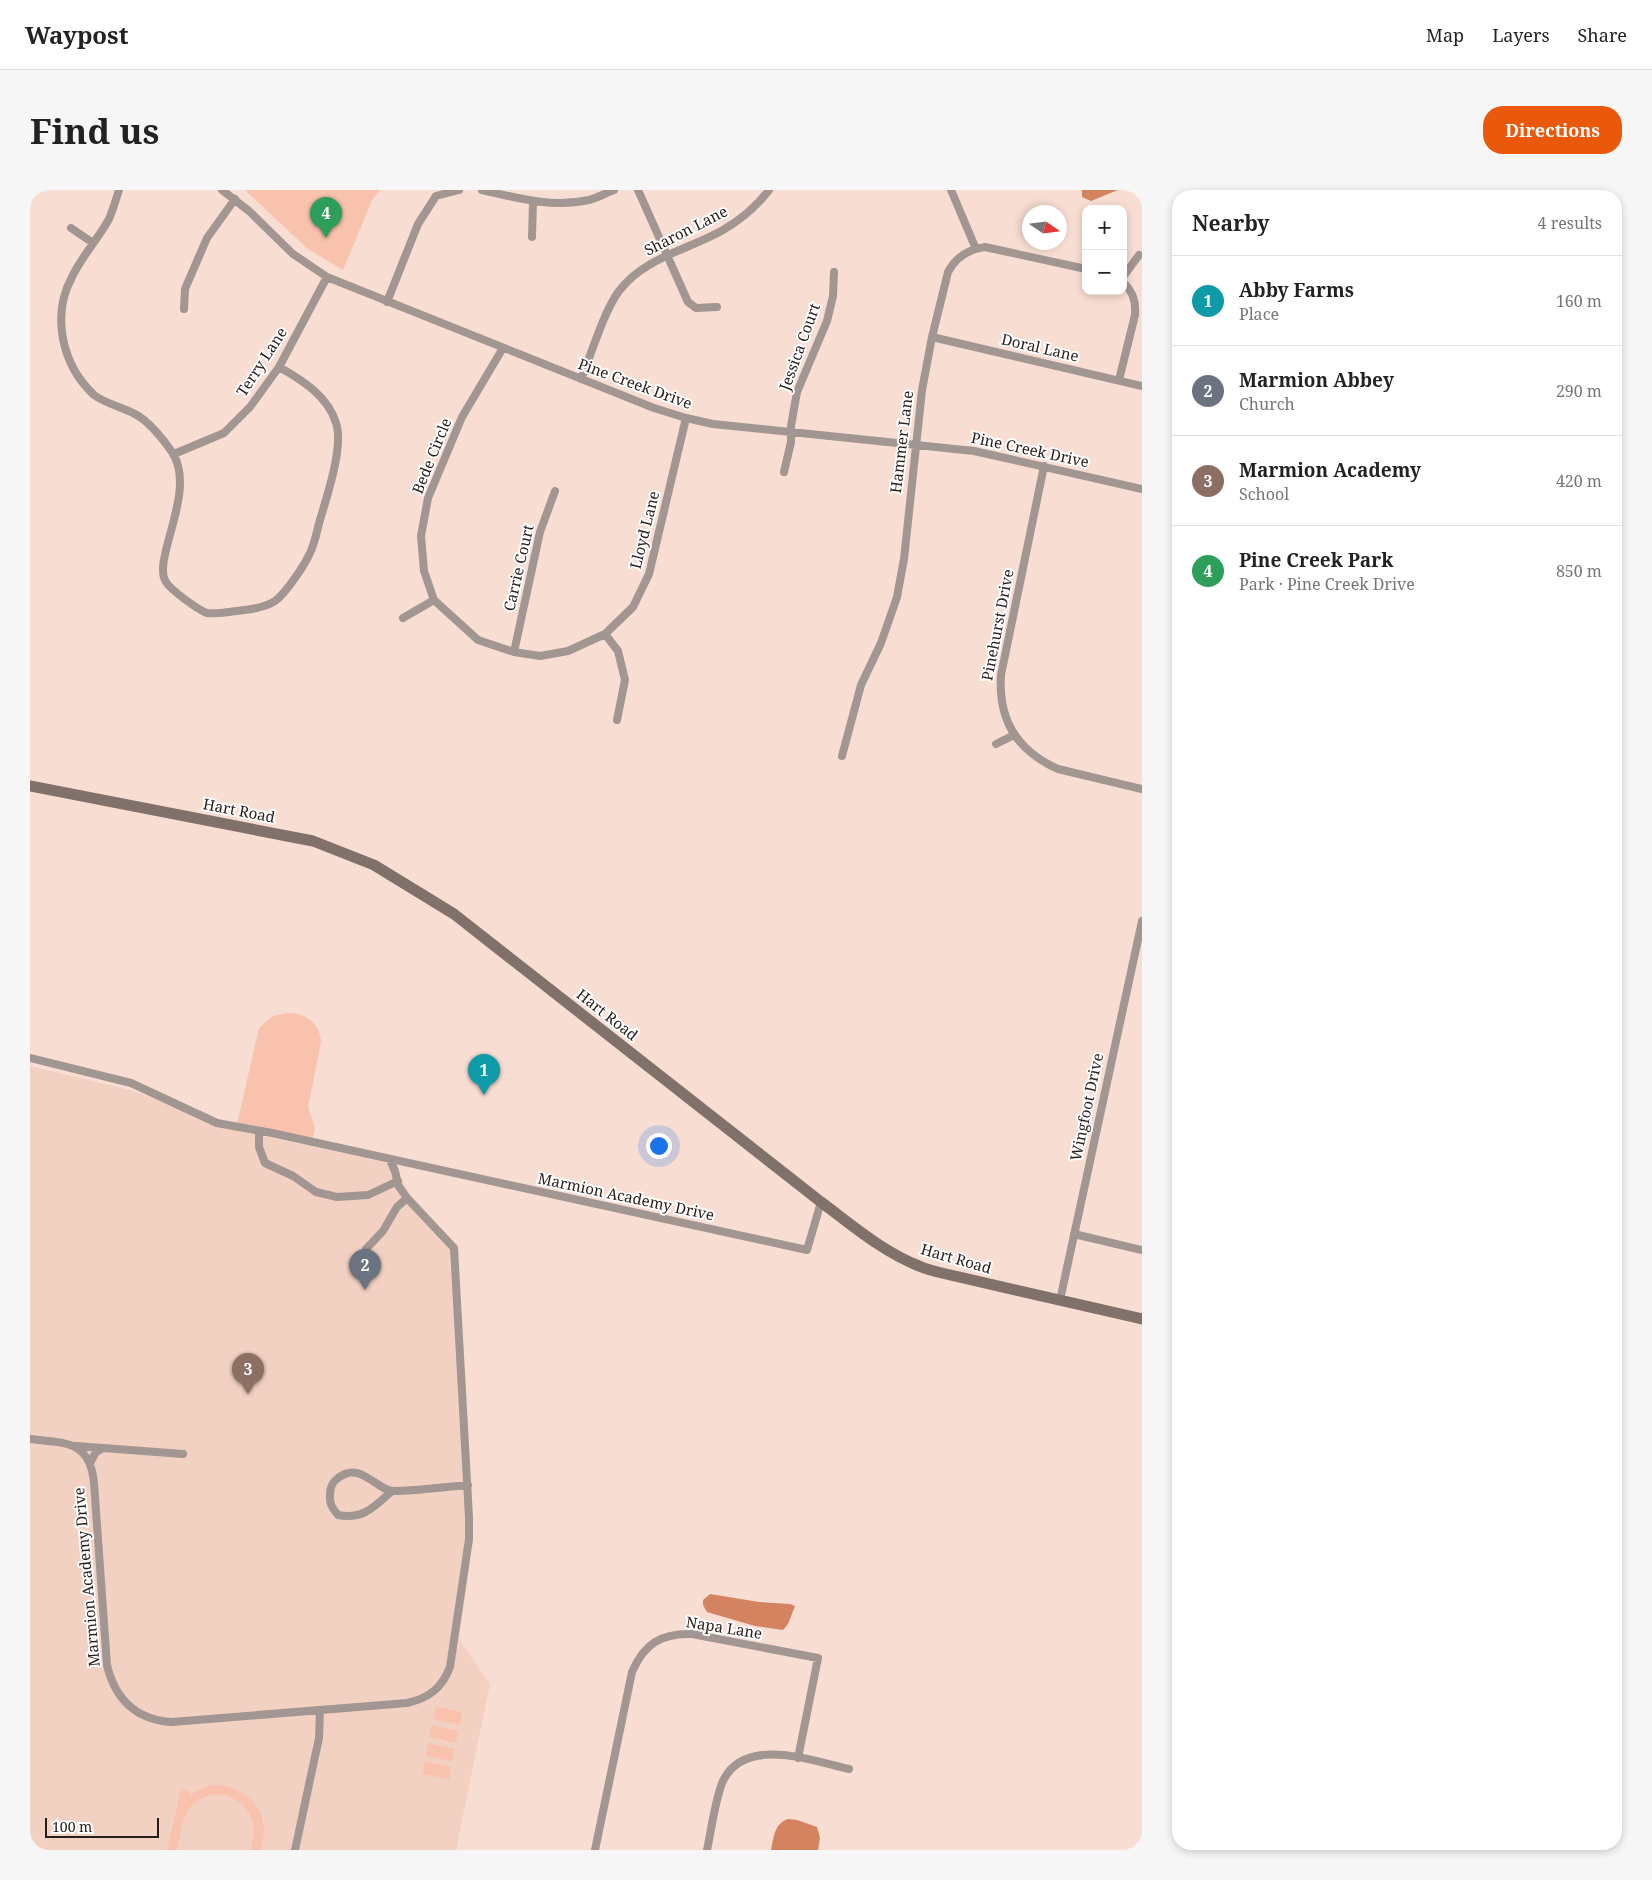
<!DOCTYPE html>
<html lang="en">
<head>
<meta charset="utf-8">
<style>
  body { margin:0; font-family:"Noto Serif",serif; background:#f6f6f6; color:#222 }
  .controls { position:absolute; right:15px; top:15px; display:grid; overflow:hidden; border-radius:10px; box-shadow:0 2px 8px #0003 }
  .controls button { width:45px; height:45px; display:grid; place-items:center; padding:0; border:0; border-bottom:1px solid #e0e0e0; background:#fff; color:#222; font:25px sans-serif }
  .compass { position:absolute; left:992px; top:15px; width:45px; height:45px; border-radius:50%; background:#fff; box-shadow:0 2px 8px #0003; rotate:103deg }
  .scale { position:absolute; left:15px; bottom:12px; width:114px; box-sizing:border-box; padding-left:5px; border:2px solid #271d19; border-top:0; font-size:14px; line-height:18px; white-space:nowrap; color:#271d19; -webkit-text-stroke:4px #fff; paint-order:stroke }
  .you { position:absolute; left:628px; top:955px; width:18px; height:18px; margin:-12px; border:4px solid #fff; border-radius:50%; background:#1a73e8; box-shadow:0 0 0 8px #1a73e833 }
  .badge { display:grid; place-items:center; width:32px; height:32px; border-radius:50%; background:#ea580c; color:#fff; font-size:16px; font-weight:700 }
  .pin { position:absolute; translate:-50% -41px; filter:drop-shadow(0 1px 2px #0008) }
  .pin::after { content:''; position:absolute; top:26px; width:18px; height:15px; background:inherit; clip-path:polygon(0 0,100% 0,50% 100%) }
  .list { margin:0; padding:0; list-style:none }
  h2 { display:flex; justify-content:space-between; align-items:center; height:65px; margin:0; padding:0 20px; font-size:21px }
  h2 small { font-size:16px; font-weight:400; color:#767676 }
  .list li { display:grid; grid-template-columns:32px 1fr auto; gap:15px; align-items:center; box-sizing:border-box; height:90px; padding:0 20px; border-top:1px solid #e0e0e0 }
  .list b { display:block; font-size:19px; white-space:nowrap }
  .list p { margin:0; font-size:16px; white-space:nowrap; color:#767676 }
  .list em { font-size:16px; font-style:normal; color:#767676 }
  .map { position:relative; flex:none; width:1112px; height:1660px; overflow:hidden; border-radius:20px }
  header { display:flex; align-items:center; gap:30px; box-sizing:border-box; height:70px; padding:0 25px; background:#fff; border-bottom:1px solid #e0e0e0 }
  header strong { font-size:24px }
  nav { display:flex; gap:28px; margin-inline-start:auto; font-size:18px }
  .intro { display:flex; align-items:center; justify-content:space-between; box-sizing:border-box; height:120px; padding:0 30px }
  h1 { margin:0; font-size:35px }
  .button { padding:12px 22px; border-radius:20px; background:#ea580c; color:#fff; font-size:18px; font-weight:700 }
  main { display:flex; gap:30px; padding:0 30px }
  aside { flex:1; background:#fff; border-radius:20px; box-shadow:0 2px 8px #0003 }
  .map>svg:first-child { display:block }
  .built { fill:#f3d1c2 }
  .green { fill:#f8c2ac }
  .water { fill:#d38360 }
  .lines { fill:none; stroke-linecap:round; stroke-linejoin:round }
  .street { stroke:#a19691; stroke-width:8 }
  .secondary { stroke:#80716a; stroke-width:11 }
  .labels { text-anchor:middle; stroke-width:4; stroke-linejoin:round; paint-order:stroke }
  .street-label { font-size:15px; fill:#271d19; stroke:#fff }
</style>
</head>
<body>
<header>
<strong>Waypost</strong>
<nav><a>Map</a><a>Layers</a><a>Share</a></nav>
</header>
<div class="intro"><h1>Find us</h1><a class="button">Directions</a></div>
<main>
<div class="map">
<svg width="1112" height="1660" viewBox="0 0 1112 1660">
  <rect width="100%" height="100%" fill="#f8ddd2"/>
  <path class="built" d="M0,876L100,900L219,943L367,975L372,990L380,1004L427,1057L443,1351L429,1449L460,1494L426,1660H0Z"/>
  <path class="green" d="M215,0H350L342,10L313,80L278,59Z
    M257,823C276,823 290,833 291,852L278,917L285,938L282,950L207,934L229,838L243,826Z
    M406,1517L432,1522L430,1535L403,1529Z
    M402,1535L428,1541L426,1553L399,1547Z
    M398,1553L425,1559L422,1571L396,1566Z
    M395,1571L421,1577L419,1589L392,1584Z
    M182,1595C209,1594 233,1612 234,1640C234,1647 232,1654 231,1660H221C223,1651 225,1642 223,1633C216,1604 177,1594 159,1619C151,1631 150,1647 147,1660H137L151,1599L160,1601V1605L172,1598Z"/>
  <path class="water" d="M1052,0H1088L1061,11L1052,7Z
    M680,1404L729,1412L760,1414L765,1416L758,1434L753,1440L725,1436L677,1422L673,1415V1410Z
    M758,1629L767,1630L787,1637L790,1648L788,1660H741C744,1647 744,1634 758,1629Z"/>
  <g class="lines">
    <path class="street" d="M89,0C86,9 83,20 79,29C68,49 52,66 42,87C21,126 32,175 64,205C74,213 92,217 103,223C117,229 134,250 142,262C168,301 121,370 136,392C141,400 168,420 177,423C184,424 192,423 199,422C213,420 233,419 245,411C256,403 274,376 280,363C285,353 287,340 290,330C297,306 314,256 306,233C298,206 272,190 249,177
      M192,0L219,21L263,64L297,87L624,218L656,228L683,234L944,261L1112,299
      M452,0C487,8 522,18 559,10C567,8 576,3 584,0
      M608,0L658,112L666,118L687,117
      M921,0L946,59
      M41,38L63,53
      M502,47L503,12
      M1093,87L1109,65
      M357,112L388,34L406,6L429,0
      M154,119L155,99L177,48L205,9
      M902,147L1112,196
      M473,158L432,227L398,308L391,346L394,381L404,410L448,450L484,462L510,466L538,461L575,444L603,417L619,384L656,228
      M551,189C561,165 574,121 589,101C615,67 658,60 693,40C712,29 726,17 739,0
      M1089,190L1105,125C1106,111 1103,102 1093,92
      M144,264L194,243L220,217L249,177L297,87
      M1014,276L971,485C968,529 987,561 1028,579L1112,599
      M754,282L761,252V236L767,202L797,131L803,106L804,82
      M373,428L404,410
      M575,444L588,461L595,490L587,530
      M484,462L510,342L525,301
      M966,554L984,545
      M812,566L831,495L851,453L867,407L874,369L892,200L902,147L918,82C926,67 939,59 955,57L1056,79
      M0,868L101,893L187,933L242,943L777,1060L791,1012
      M229,941V957L235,973L263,986L286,1002L307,1007L338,1005L368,991
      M1044,1044L1112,1060
      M336,1059L353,1041L367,1017L377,1008
      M1030,1110L1112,731
      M0,1249C35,1253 60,1250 64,1293L77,1475C85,1509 106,1530 142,1532L377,1513C399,1508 412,1498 420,1477L439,1349V1327L424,1058L377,1008L368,995L365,981L360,970
      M46,1256L73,1258
      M60,1273L66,1262L73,1258L153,1264
      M362,1301C344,1317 333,1330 308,1325C303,1319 299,1314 300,1305C300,1298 302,1292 308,1288C331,1270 346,1301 364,1301C389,1301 414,1297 438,1295
      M265,1660L289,1548L290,1520
      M565,1660L602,1482C614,1454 631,1443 662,1444L788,1468L768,1568
      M677,1660C681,1642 686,1603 694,1589C717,1546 783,1571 819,1579"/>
    <path class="secondary" d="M0,596L283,651L344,675L424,724L791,1012C822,1035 853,1062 889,1076C898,1080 907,1082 916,1084L1112,1129"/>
  </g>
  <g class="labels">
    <g class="street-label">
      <text transform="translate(656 41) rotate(-27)" y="5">Sharon Lane</text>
      <text transform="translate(770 157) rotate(-70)" y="5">Jessica Court</text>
      <text transform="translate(1010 158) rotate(13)" y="5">Doral Lane</text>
      <text transform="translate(232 172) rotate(-57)" y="5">Terry Lane</text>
      <text transform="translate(605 194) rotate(20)" y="5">Pine Creek Drive</text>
      <text transform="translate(872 252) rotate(-83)" y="5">Hammer Lane</text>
      <text transform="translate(1000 260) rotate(12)" y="5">Pine Creek Drive</text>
      <text transform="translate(402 266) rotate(-68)" y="5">Bede Circle</text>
      <text transform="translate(615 340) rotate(-76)" y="5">Lloyd Lane</text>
      <text transform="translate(489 378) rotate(-77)" y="5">Carrie Court</text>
      <text transform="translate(968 435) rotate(-79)" y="5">Pinehurst Drive</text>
      <text transform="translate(209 621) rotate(11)" y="5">Hart Road</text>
      <text transform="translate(577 825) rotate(38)" y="5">Hart Road</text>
      <text transform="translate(1057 917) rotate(-78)" y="5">Wingfoot Drive</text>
      <text transform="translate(596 1007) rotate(12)" y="5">Marmion Academy Drive</text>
      <text transform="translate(926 1069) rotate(16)" y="5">Hart Road</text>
      <text transform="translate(57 1387) rotate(-95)" y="5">Marmion Academy Drive</text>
      <text transform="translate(694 1438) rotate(9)" y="5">Napa Lane</text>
    </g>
  </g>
</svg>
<div class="controls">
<button>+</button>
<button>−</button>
</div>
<svg class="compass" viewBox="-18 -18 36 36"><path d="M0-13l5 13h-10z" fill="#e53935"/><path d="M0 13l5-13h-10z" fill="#767676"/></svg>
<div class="scale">100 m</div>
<div class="you"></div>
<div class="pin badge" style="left:454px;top:905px;background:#0f9aa8">1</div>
<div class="pin badge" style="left:335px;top:1100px;background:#6b7280">2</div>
<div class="pin badge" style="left:218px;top:1204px;background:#8d6e63">3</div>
<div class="pin badge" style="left:296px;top:48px;background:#2e9e5b">4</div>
</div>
<aside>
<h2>Nearby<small>4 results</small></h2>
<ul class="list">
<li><span class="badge" style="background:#0f9aa8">1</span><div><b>Abby Farms</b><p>Place</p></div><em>160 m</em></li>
<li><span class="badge" style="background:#6b7280">2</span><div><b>Marmion Abbey</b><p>Church</p></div><em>290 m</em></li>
<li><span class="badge" style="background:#8d6e63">3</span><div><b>Marmion Academy</b><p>School</p></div><em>420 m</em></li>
<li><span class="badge" style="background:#2e9e5b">4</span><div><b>Pine Creek Park</b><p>Park · Pine Creek Drive</p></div><em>850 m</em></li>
</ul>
</aside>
</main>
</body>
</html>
